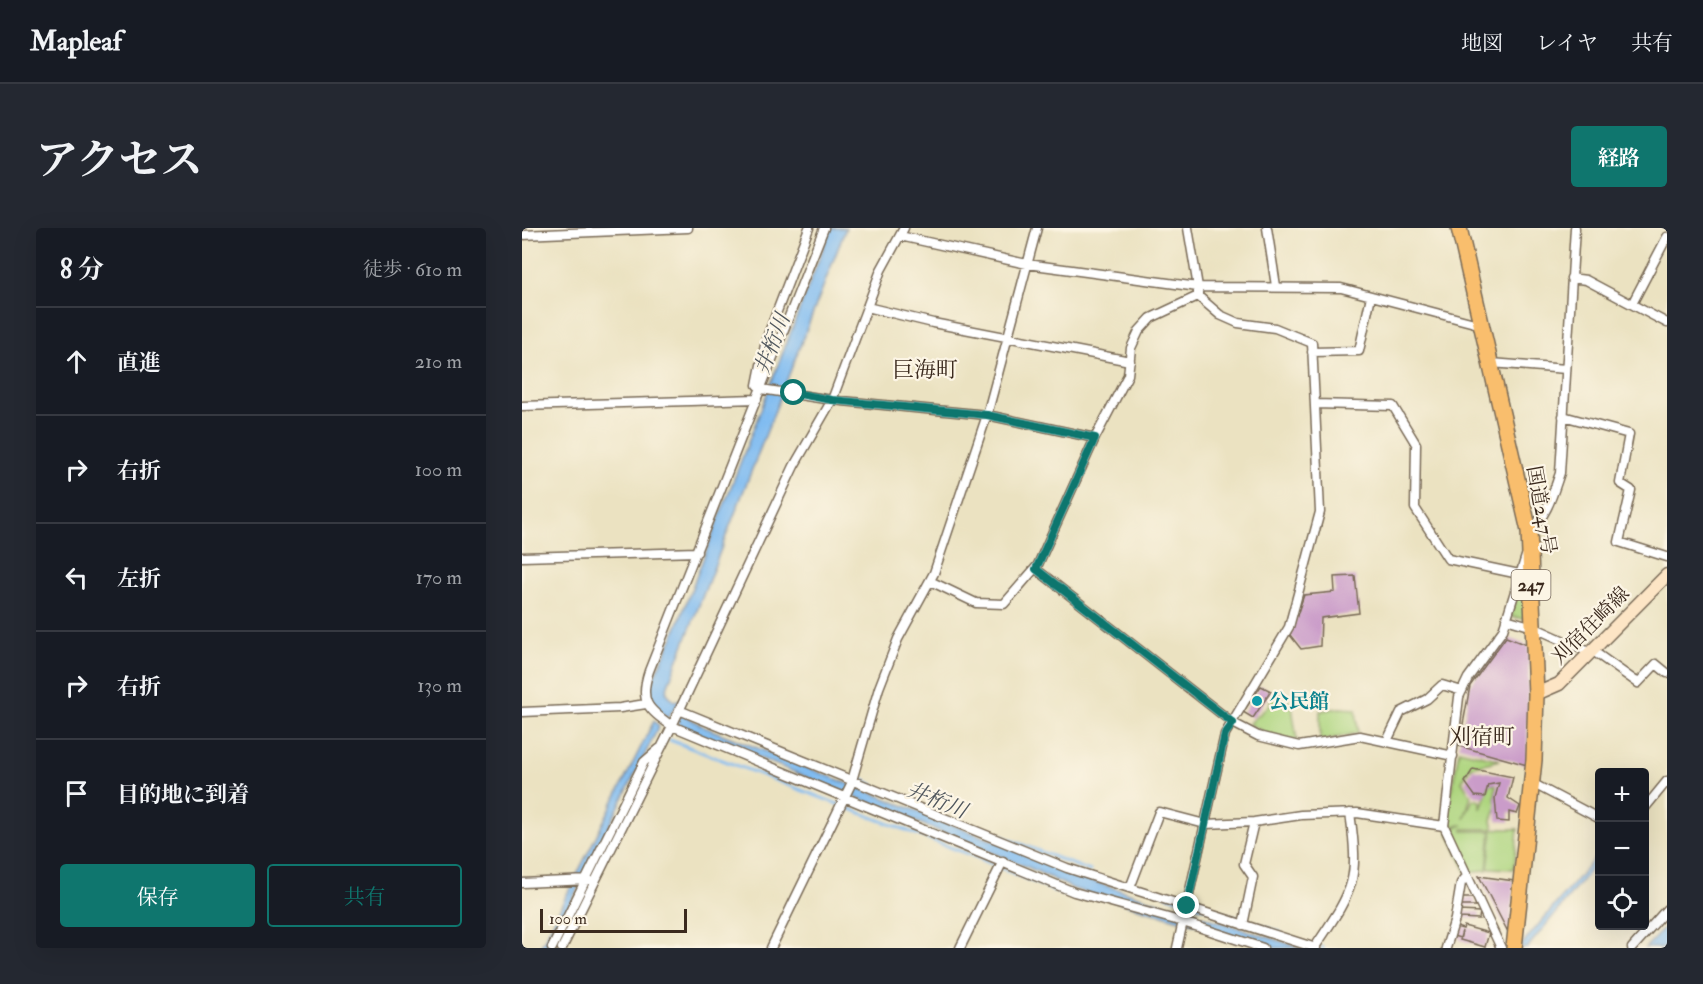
<!DOCTYPE html>
<html lang="ja">
<head>
<meta charset="utf-8">
<style>
  body { margin:0; font-family:"IM FELL Double Pica","Noto Serif JP",serif; background:#242831; color:#f1f3f6 }
  .controls { position:absolute; right:18px; bottom:18px; display:grid; overflow:hidden; border-radius:6px; box-shadow:0 6px 24px #0002 }
  .controls button { width:54px; height:54px; display:grid; place-items:center; padding:0; border:0; border-bottom:2px solid #363941; background:#171b24; color:#f1f3f6; font:30px sans-serif }
  .scale { position:absolute; left:18px; bottom:15px; width:147px; box-sizing:border-box; padding-left:6px; border:3px solid #3b2a1e; border-top:0; font-size:16px; line-height:21px; white-space:nowrap; color:#3b2a1e; -webkit-text-stroke:4px #fcf5e5; paint-order:stroke }
  .stop { position:absolute; width:18px; height:18px; margin:-14px; border:4px solid #0f766e; border-radius:50%; background:#fff }
  .stop.end { background:#0f766e; border-color:#fff; box-shadow:0 2px 6px #0008 }
  .list { margin:0; padding:0; list-style:none }
  h2 { display:flex; justify-content:space-between; align-items:center; height:78px; margin:0; padding:0 24px; font-size:26px }
  h2 small { font-size:20px; font-weight:400; color:#9ea1a6 }
  .list li { display:grid; grid-template-columns:39px 1fr auto; gap:18px; align-items:center; box-sizing:border-box; height:108px; padding:0 24px; border-top:2px solid #363941 }
  .list b { display:block; font-size:22px; white-space:nowrap }
  .list em { font-size:20px; font-style:normal; color:#9ea1a6 }
  .actions { display:flex; gap:12px; padding:18px 24px }
  .actions a { flex:1; padding:14px 0; border:2px solid #0f766e; border-radius:6px; text-align:center; font-size:21px; color:#0f766e }
  .actions .main { background:#0f766e; color:#fff }
  .icon { flex:none; width:33px; height:33px; fill:none; stroke:currentColor; stroke-width:2; stroke-linecap:round; stroke-linejoin:round }
  .map { position:relative; flex:none; width:1145px; height:720px; overflow:hidden; border-radius:6px }
  header { display:flex; align-items:center; gap:36px; box-sizing:border-box; height:84px; padding:0 30px; background:#171b24; border-bottom:2px solid #363941 }
  header strong { font-size:28px }
  nav { display:flex; gap:33px; margin-inline-start:auto; font-size:21px }
  .intro { display:flex; align-items:center; justify-content:space-between; box-sizing:border-box; height:144px; padding:0 36px }
  h1 { margin:0; font-size:42px }
  .button { padding:15px 27px; border-radius:6px; background:#0f766e; color:#fff; font-size:21px; font-weight:700 }
  main { display:flex; gap:36px; padding:0 36px }
  aside { flex:1; background:#171b24; border-radius:6px; box-shadow:0 6px 24px #0002 }
  .map>svg:first-child { display:block }
  .green { fill:#aed57f; stroke:#74804e; stroke-width:1.5 }
  .water { fill:#7fbbf1; stroke:#5d7288; stroke-width:1.5 }
  .lines { fill:none; stroke-linecap:round; stroke-linejoin:round }
  .stream { stroke:#7fbbf1; stroke-width:3 }
  .building { fill:#ca9cc9 }
  .street-casing { stroke:#796a57; stroke-width:11 }
  .secondary-casing { stroke:#796a57; stroke-width:15 }
  .highway-casing { stroke:#796a57; stroke-width:18 }
  .street { stroke:#fff; stroke-width:8 }
  .secondary { stroke:#fde5c5; stroke-width:12 }
  .highway { stroke:#f9be6d; stroke-width:15 }
  .route { stroke:#0f766e; stroke-width:8 }
  .culture-dot { fill:#0f9aa8; stroke:#fcf5e5; stroke-width:2 }
  .labels { text-anchor:middle; stroke-width:4.5; stroke-linejoin:round; paint-order:stroke }
  .shield { fill:#fcf5e5; stroke:#75675a; stroke-width:1.5 }
  .shield-label { font-size:18px; font-weight:bold; fill:#3b2a1e }
  .street-label { font-size:20px; fill:#3b2a1e; stroke:#fcf5e5 }
  .culture-label { font-size:20px; font-weight:bold; fill:#0d838f; stroke:#fcf5e5; text-anchor:start }
  .water-label { font-size:21px; font-style:italic; fill:#4f565d; stroke:#fcf5e5 }
  .quarter-label { font-size:22px; fill:#3b2a1e; stroke:#fcf5e5 }
</style>
</head>
<body>
<header>
<strong>Mapleaf</strong>
<nav><a>地図</a><a>レイヤ</a><a>共有</a></nav>
</header>
<div class="intro"><h1>アクセス</h1><a class="button">経路</a></div>
<main>
<aside>
<h2>8 分<small>徒歩 · 610 m</small></h2>
<ul class="list">
<li><svg class="icon" aria-label="ahead" viewBox="0 0 24 24"><path d="M12 20V5M6 11l6-6 6 6"/></svg><div><b>直進</b></div><em>210 m</em></li>
<li><svg class="icon" aria-label="right" viewBox="0 0 24 24"><path d="M7 20v-9h11M14 6l5 5-5 5"/></svg><div><b>右折</b></div><em>100 m</em></li>
<li><svg class="icon" aria-label="left" viewBox="0 0 24 24"><path d="M17 20v-9H6M10 6l-5 5 5 5"/></svg><div><b>左折</b></div><em>170 m</em></li>
<li><svg class="icon" aria-label="right" viewBox="0 0 24 24"><path d="M7 20v-9h11M14 6l5 5-5 5"/></svg><div><b>右折</b></div><em>130 m</em></li>
<li><svg class="icon" aria-label="arrive" viewBox="0 0 24 24"><path d="M6 21V4h12l-3 4 3 4H6"/></svg><div><b>目的地に到着</b></div></li>
</ul>
<div class="actions"><a class="main">保存</a><a>共有</a></div>
</aside>
<div class="map">
<svg width="1145" height="720" viewBox="0 0 1145 720">
  <rect width="100%" height="100%" fill="#fcf5e5"/>
  <filter id="ink" filterUnits="userSpaceOnUse"><feTurbulence type="fractalNoise" baseFrequency=".0167" numOctaves="2"/><feDisplacementMap in="SourceGraphic" scale="12" xChannelSelector="R" yChannelSelector="G"/><feConvolveMatrix kernelMatrix="1 2 1 2 8 2 1 2 1" color-interpolation-filters="sRGB"/></filter>
  <filter id="wash" filterUnits="userSpaceOnUse"><feTurbulence type="fractalNoise" baseFrequency=".008" numOctaves="4" result="noise"/><feDisplacementMap in="SourceGraphic" scale="24" xChannelSelector="R" yChannelSelector="G"/><feGaussianBlur stdDeviation="1.35" result="paint"/><feColorMatrix in="noise" values="0 0 0 0 0 0 0 0 0 0 0 0 0 0 0 0 0 1.4 0 .05"/><feComposite in="paint" operator="in"/></filter>
  <g filter="url(#wash)">
    <rect width="100%" height="100%" fill="#ebe2c1"/>
    <path class="green" d="M1001,346L1004,391L989,389Z
      M751,466L759,467L760,474L766,473L770,479L775,513L748,507L727,496L747,477Z
      M817,480L834,481L836,505L798,513V483Z
      M937,522L978,532L949,539L940,553L949,568L942,591L951,571L959,573V581L967,556L974,557L973,572L976,576L970,592L972,601H996L992,641L966,640L971,601H941V603H969L965,642L944,644L925,602L941,597L925,598L924,595Z"/>
    <path class="water" d="M309,0H324L146,457L144,464L152,473L160,471L145,490L127,471V459L151,409Z
      M161,486L182,499L487,619L557,649L780,720H753L552,661L508,640L159,498L155,491Z
      M132,493L137,498L26,720H18Z
      M1077,625V632L1005,720H997Z
      M1145,697V720H1123Z"/>
    <g class="lines">
      <path class="stream" d="M148,512L454,629L542,667
        M338,550L351,557
        M468,604L568,643
        M644,667L662,673
        M671,676L716,690
        M725,693L758,704
        M800,719L801,720"/>
    </g>
    <g id="blocks">
      <path class="building" d="M833,348L837,385L799,390L798,418L779,421L768,407L782,367L813,364L812,349Z
        M984,409L1007,418L1005,537L937,518L948,458Z
        M739,458L749,463L731,490L721,484Z
        M951,541L991,549L986,570L998,578L995,586L987,584V594L975,593L973,570L977,555L966,557L963,569L953,568L943,554Z
        M957,648L992,653L987,706Z
        M940,670H952L954,678H940Z
        M937,683L958,684L957,691L937,690Z
        M942,698L967,705L963,719L938,712L940,703L938,710L931,708L934,699L941,701Z"/>
    </g>
  </g>
  <g filter="url(#ink)">
    <use href="#blocks" fill-opacity="0" stroke="#796a57" stroke-width="1.5"/>
    <g class="lines">
      <g class="street-casing">
        <path id="street" d="M287,0L244,112L235,157L239,161L310,172L465,187L573,210
          M302,0L127,443C117,473 125,481 150,498L552,664L661,694L741,720
          M745,0L754,58
          M0,7L166,0
          M378,8L505,36L676,59L666,0
          M1049,50L1064,52L1145,95
          M1110,76L1145,9
          M345,79L411,95L608,133
          M790,124L837,123L849,68
          M969,135L1044,141
          M793,176L871,178L894,216L893,280L926,331L997,346
          M0,178L235,171
          M1041,188L1107,206L1098,255L1109,262L1097,314L1145,329
          M1007,303C1025,289 1031,265 1038,245L1053,0
          M0,329L175,324
          M408,353L454,375L482,376L515,338
          M984,391L1011,399L1069,425
          M1071,423L1116,455L1134,436L1145,445
          M157,482L545,640L794,720
          M0,484L98,480L124,476
          M865,513L879,484L905,471L920,457L940,463
          M931,528L838,508L777,518L736,508L711,495L514,341L573,210L606,147L609,120L617,103L629,90L676,68V59L819,60L960,97
          M1010,555L1078,591
          M1122,581L1145,553
          M0,655L67,652
          M608,660L637,584L683,596L732,594L779,587L835,585L922,598
          M721,697L731,649L722,636L732,594
          M793,719C831,662 838,655 828,585
          M30,720L122,534L137,521
          M40,720L150,498L272,238L310,172L359,42L382,0
          M249,720L329,556L357,460L376,411L412,345L465,187L515,0
          M438,720L481,633
          M655,720L703,506L767,399L798,284L790,115L753,100L716,95L698,87L676,68
          M924,720L933,691L939,655L944,649
          M979,720L922,598L937,469L946,450L981,402L1004,328
          M1110,720L1145,681"/>
      </g>
      <g class="secondary-casing">
        <path id="secondary" d="M1014,466L1037,456L1145,347"/>
      </g>
      <g class="highway-casing">
        <path id="highway" d="M937,0L1007,303L1014,466L1012,532L992,720"/>
      </g>
      <use href="#street" class="street"/>
      <use href="#secondary" class="secondary"/>
      <use href="#highway" class="highway"/>
    </g>
  </g>
  <g class="lines" filter="url(#ink)">
    <path class="route" d="M272,165L310,172L465,187L573,210L514,341L711,495L703,506L665,678"/>
  </g>
  <circle class="culture-dot" cx="735" cy="473" r="6"/>
  <g class="labels">
    <rect class="shield" x="989.5" y="342" width="39" height="30" rx="4.5"/>
    <g class="shield-label">
      <text x="1009" y="363">247</text>
    </g>
    <g class="street-label">
      <text transform="translate(1020 282) rotate(80)" y="7">国道247号</text>
      <text transform="translate(1068 397) rotate(-45)" y="7">刈宿住崎線</text>
    </g>
    <g class="culture-label">
      <text x="747" y="480">公民館</text>
    </g>
    <g class="water-label">
      <text transform="translate(250 116) rotate(-69)" y="7">井桁川</text>
      <text transform="translate(415 572) rotate(22)" y="7">井桁川</text>
    </g>
    <g class="quarter-label">
      <text x="403" y="149">巨海町</text>
      <text x="960" y="516">刈宿町</text>
    </g>
  </g>
</svg>
<div class="controls">
<button>+</button>
<button>−</button>
<button><svg class="icon" aria-label="locate" viewBox="0 0 24 24"><circle cx="12" cy="12" r="6"/><path d="M12 2v4M12 18v4M2 12h4M18 12h4"/></svg></button>
</div>
<div class="scale">100 m</div>
<div class="stop" style="left:272px;top:165px"></div>
<div class="stop end" style="left:665px;top:678px"></div>
</div>
</main>
</body>
</html>
